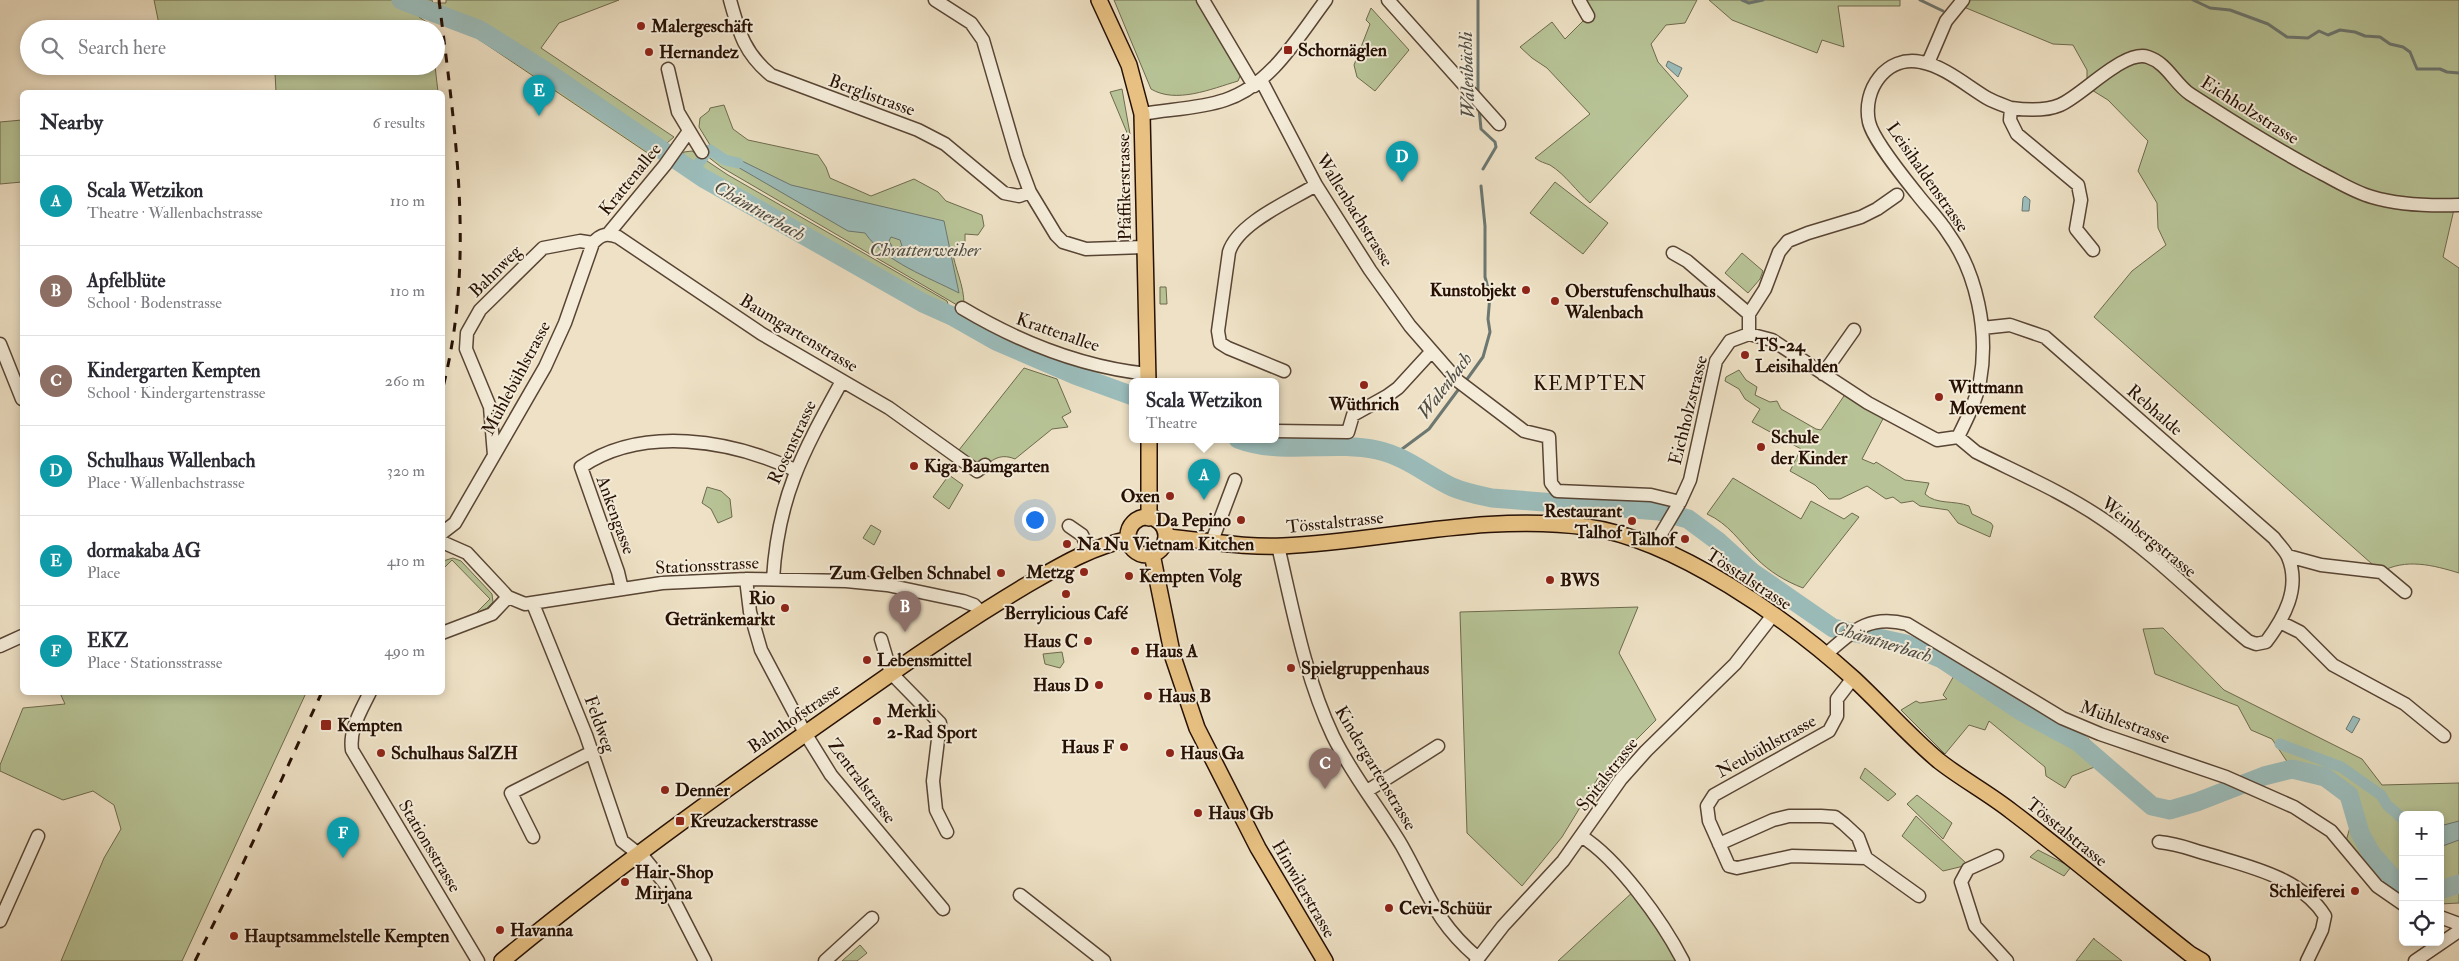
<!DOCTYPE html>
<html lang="en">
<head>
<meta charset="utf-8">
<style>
  body { margin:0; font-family:"IM FELL Double Pica",serif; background:#f7f7f7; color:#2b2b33 }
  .controls { position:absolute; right:15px; bottom:15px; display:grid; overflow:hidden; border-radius:8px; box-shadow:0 2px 8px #0003 }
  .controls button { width:45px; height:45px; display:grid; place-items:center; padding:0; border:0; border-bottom:1px solid #e1e1e2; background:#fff; color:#2b2b33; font:25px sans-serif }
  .you { position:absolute; left:1034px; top:519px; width:18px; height:18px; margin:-12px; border:4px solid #fff; border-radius:50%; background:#1a73e8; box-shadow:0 0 0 8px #1a73e833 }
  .badge { display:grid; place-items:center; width:32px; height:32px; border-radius:50%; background:#8f2418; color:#fff; font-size:16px; font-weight:700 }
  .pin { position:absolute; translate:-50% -41px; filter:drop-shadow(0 1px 2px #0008) }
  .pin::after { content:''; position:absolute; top:26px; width:18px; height:15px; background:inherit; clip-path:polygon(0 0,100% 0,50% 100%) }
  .popup { position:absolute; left:1129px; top:378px; width:150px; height:65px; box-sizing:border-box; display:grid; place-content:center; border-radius:8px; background:#fff; filter:drop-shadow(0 1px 4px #0005); font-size:16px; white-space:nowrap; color:#7c7c81 }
  .popup b { font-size:19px; color:#2b2b33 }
  .popup::after { content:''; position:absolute; left:50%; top:100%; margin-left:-10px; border:10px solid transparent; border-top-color:#fff }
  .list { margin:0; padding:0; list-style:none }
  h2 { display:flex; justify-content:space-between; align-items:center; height:65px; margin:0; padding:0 20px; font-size:21px }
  h2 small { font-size:16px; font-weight:400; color:#7c7c81 }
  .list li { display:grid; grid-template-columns:32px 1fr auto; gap:15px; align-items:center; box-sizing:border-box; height:90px; padding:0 20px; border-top:1px solid #e1e1e2 }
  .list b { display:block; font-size:19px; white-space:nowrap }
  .list p { margin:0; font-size:16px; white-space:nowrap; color:#7c7c81 }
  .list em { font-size:16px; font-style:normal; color:#7c7c81 }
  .icon { flex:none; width:28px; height:28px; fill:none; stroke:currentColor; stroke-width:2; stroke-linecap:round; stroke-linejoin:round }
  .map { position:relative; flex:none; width:2459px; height:961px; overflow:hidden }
  .search { position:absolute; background:#fff; box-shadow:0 2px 8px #0003; left:20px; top:20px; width:425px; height:55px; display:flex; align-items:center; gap:12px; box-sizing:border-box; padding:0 18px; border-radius:28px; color:#7c7c81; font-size:19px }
  .panel { position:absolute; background:#fff; box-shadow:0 2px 8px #0003; left:20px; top:90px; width:425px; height:605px; border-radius:8px }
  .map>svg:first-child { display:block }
  .green { fill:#b7c396; stroke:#6e6a4d }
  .water { fill:#9bbcba; stroke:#6c7771; fill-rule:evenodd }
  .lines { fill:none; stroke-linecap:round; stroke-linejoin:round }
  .stream { stroke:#6c7771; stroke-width:3 }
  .canal { stroke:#9bbcba; stroke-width:11 }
  .river { stroke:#9bbcba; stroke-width:19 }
  .minor-casing { stroke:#584434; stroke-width:15 }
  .major-casing { stroke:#261004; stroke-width:18 }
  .minor { stroke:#f4ecd9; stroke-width:12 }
  .major { stroke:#e7c082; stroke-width:15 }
  .rail { stroke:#261004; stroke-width:3; stroke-dasharray:9 9; stroke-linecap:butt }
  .poi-dot { fill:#8f2418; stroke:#f4ecd9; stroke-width:2 }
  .labels { text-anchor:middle; stroke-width:4; stroke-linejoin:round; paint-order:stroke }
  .poi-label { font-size:18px; font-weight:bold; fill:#261004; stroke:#f4ecd9; text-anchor:start }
  .street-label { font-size:18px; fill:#261004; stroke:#f4ecd9 }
  .water-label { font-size:19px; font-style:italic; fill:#4f4c44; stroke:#f4ecd9 }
  .quarter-label { font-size:20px; letter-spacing:1px; fill:#261004; stroke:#f4ecd9 }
</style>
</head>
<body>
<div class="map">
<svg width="2459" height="961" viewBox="0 0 2459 961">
  <rect width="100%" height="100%" fill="#eee1c5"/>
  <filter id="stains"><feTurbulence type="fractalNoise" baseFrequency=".004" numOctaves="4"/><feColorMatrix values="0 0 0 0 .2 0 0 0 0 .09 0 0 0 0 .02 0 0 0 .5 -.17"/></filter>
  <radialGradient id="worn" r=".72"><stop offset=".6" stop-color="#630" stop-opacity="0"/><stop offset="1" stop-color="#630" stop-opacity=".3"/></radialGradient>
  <path class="green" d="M154,0H432L433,3H446V0H619L559,23L541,48L674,137L652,156L450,20L433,15L419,17L428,23L431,29H160Z
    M1114,0H1203L1243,69L1238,81C1211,89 1176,104 1151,89Z
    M1579,0H1697L1685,23L1666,25L1651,44L1658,62L1688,96L1590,203C1576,191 1566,175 1550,165C1545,163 1540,162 1535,158L1590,114L1547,68L1532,58L1520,47L1552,22L1565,39L1588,16Z
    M1709,0H1900V6H1838L1844,47L1822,40L1817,53L1732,20Z
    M1963,0H2459V205H2455L2443,257L2459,268V573C2433,565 2405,558 2381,572L2094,317L2132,271L2166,245L2158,228L2157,203L2138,171L2148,141L2108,100L2087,87V70L2073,45L2053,44L1959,5Z
    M1371,8L1409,50L1375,91L1357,77L1354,65L1370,24L1366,20Z
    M174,66H435L438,92H276L275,73L172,71Z
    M1122,89L1130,134L1128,135L1110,92Z
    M724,105L733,129L748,140L818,155L826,167L830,178L871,196L914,179L938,192L946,201L982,215L984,226L978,235L965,234V243L952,249C955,270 964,284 964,305H957L721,167L702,152L710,145L699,127L700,118L709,111L710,108Z
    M22,120V182L0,184V122Z
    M692,151L728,175L947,301L952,316L923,303L703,178L679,162L684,152Z
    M1555,182L1608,223L1583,254L1530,213Z
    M1742,253L1763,271L1760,279L1748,293L1725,273Z
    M1160,287H1166L1167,304H1160Z
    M1024,368L1057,379L1071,412L1062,417L1068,427L1052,429L1015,459C998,452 991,462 977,471L955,455Z
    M1739,370L1746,380L1757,387L1755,395L1770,402L1777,401L1781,409L1816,429L1821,430L1848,390L1886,413L1862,459L1874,464L1876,462L1905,480L1929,483L1925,494C1936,505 1955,500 1969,506L1972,514L1991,523L1993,526L1990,537L1958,523L1948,510L1920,506L1913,501L1901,503L1893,497L1886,499L1867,486L1840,499H1829L1815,485L1790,471L1801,449L1752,422L1760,409L1745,399L1739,389L1725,381L1726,377Z
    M949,475L963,485L949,509L933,497Z
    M1733,478L1801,519L1811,501L1844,519L1852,513L1859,517L1803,588C1785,581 1770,572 1756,558C1739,541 1729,524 1707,514Z
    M707,487L721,491L730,499L732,517L718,523L711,509L702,503Z
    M871,525L881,531L874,545L863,538Z
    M453,558L461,561L492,594L493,602L486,609L476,613L490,599L452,560L443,569V561Z
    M1638,607L1619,653L1656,720L1598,778L1562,837L1522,886L1467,833L1460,612Z
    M2163,628L2224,690L2362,759L2382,785L2459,783V903L2440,904V815H2403V904L2345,846C2347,836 2351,825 2353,815C2357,783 2315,775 2292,769L2272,739L2251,730L2238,706L2155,674L2143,629Z
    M1062,652L1064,662L1060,668L1045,664L1043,654Z
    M1960,665L2049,719L2089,739L2084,751L2097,766L2072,776L2065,788L2046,776L2045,767L1989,721L1985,730L1969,725L1945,754L1901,710L1916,701L1920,703L1947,699L1943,695Z
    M60,693H306L182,961H61L104,858L121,829L114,805L93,791L63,800L0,771V765L23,708L65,704Z
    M1865,768L1896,794L1888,801L1860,778Z
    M1917,795L1952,823L1943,839L1907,804Z
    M1916,816L1968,865L1943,871L1902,836Z
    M2038,850L2071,867L2064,876L2030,857Z
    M1635,890L1683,961H1558Z
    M2094,938V939L2122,961H2076Z
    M860,945L867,953L857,961H842Z"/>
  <path class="water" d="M1668,61L1682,68L1678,77L1666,66Z
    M740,160L791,185L944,221L959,293C928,277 885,262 865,233L848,231L736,166ZM891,237L900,240L902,246L898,248H893L889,241Z
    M2025,196L2030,200L2029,211H2022L2023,198Z
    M2353,716L2360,719L2352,733L2346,729Z
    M2391,803L2403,815V825L2385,807Z
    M2459,821V840L2440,847V826Z"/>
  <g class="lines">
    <path class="stream" d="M1478,0V94
      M1742,0L1749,3L1763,0
      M1920,0L1943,11
      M2193,0L2210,8L2230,10L2268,24L2287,37L2308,38L2319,31L2328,35L2340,30L2355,32L2365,36L2380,37L2390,44L2403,47L2410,52L2417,69H2440L2447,72L2459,73
      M1479,108L1481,129L1495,142L1496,147L1483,169
      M1465,382L1483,357L1490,332L1488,319L1490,295L1485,277V226L1481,186
      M1394,455L1429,429L1461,386"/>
    <path class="canal" d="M708,153L710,150L725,160L738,163
      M692,171L703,158
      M2280,744L2341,767L2381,795L2387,805L2403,819"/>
    <path class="river" d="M401,0L480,30L547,72L703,178L923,303L952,316L996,341L1075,375L1133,396
      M1238,439C1283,456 1331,440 1377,450C1405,456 1427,475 1452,487C1466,493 1478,495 1492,498L1659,511L1688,519L1719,542L1752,572L1833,628L1906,644L1942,659L2024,713L2078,742L2152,806L2170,810L2197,802L2264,776L2292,769L2325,777L2349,795L2360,833L2371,853L2392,877L2403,884
      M2440,890L2459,884"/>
    <g class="minor-casing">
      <path id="minor" d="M730,0C739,32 744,53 771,75L918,130L945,144L1004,193L1019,196L1030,192
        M935,0L971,23L983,40L1017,157L1030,192L1056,235L1063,242L1086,249L1144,247
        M1203,0L1254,86
        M1388,0L1499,124
        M1579,0L1588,16
        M1928,63L1946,21L1963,0
        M668,69L678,112L702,152
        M1261,80L1316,185L1370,270L1410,326L1458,381L1524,431L1549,437L1551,483L1557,491L1651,495L1680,502
        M2011,108C2026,110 2046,111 2060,105C2082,96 2124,49 2148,57C2167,63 2175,84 2190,94C2233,122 2276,149 2321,173C2337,181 2354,192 2372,197C2399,205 2431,206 2459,205
        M1142,114C1169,109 1198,109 1225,100C1271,85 1298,37 1326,0
        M608,234L665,165L689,131
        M1673,253L1687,261L1749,314
        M962,308C1019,342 1081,367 1148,374
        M1749,334L1772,340L1868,403L1937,440L1958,437C1967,419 1976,401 1980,381C1989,332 1977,273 1948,233C1939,219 1927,207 1917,194C1905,179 1873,140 1869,122C1862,90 1886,55 1921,62C1944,66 1967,86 1987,98C1994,102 2003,105 2011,108L2010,120L2017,134L2078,185L2081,200L2076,229L2093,250
        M0,344L22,399
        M1284,371L1228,348L1220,343L1218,331L1229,252C1238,223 1290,201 1316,185
        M1823,374L1854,330
        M1275,431L1348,432L1353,415L1387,396L1398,388L1431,352
        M1958,437L1976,452C2018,473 2065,493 2104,520C2156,555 2200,601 2248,641L2256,644L2266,642C2284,618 2301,588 2288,557C2285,550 2278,544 2274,538L2045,337L2010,325L1982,328
        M494,455L490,407L466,349L467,333L480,310L543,248L580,241L593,243
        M1069,526L1082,535L1089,550
        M442,533L455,523L545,367L565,323L593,243C601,234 607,233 618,237L762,334L889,408L977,471L985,465
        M1212,541L1235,480
        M442,542L467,553L508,597L525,604L662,583L746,579L846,581L887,585L963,601L974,605L982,613
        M1278,546C1293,610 1305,677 1333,736C1352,775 1380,809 1402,846C1428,892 1435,922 1478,958
        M1654,546L1680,502L1690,480L1716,361L1730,341L1749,334V314L1765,289L1779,252L1788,241L1808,233L1861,217L1877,209L1897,195
        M2288,556L2321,565L2381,572L2405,592
        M746,579L750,612L761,650L805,733L831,775L943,909
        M773,579C778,496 803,452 842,381
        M622,589L618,572L581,467C643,425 731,440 795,470
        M533,604L586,735L622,841L645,859L666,885L705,961
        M2280,622L2300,632L2333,665L2405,704L2444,736
        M442,633L492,614L508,597
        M881,639L891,673L940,723L933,781L936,810L947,832
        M0,646L22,636
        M1825,655C1853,631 1869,614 1907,624L2062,718L2100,734L2226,777L2294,807L2331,831L2377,886L2403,904
        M1853,678L1837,699V716L1829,731L1714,795L1707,806L1709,821L1729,866L1737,868L1792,856L1866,858L1919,896
        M370,692C361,711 349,729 352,750L478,961
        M1367,791L1438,746
        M1581,836C1618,859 1663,922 1683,961
        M533,837L511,793L592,752
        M2159,842C2181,844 2191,850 2211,855C2251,867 2301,878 2325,916L2322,930L2307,961
        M1719,844L1773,820L1789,816H1821L1835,817L1844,824L1858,837L1866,858
        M1997,856L1968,869L1961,882L1975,926L2007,961
        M1020,895L1104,961
        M2440,917L2459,924
        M0,921L38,836
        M825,961L872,918
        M1476,961L1503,926L1563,861L1621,779L1646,751L1735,664L1773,615
        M2415,961L2459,931"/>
    </g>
    <g class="major-casing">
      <path id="major" d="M1099,0L1129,65L1142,114L1148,381
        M1128 536a19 19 0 1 1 38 0a19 19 0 1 1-38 0Z
        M1149,518V439
        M1166,537C1204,540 1244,548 1283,546C1385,541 1485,513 1587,527C1675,539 1789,620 1854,679C1883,706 1909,736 1939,761C1962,779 1988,793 2011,811C2072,857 2130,907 2190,954L2202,961
        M1152,554L1173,657L1197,728L1258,848L1325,961
        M502,961C623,861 750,772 879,682C927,648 975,616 1025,586C1060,566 1088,548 1129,539"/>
    </g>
    <use href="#minor" class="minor"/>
    <use href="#major" class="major"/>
    <path class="rail" d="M439,0C455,131 476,261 442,391
      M195,961L233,885L322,692"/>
  </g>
  <g class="poi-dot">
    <circle cx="641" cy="26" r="5"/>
    <rect x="1283" y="45" width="10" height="10" rx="2.5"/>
    <circle cx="649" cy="52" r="5"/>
    <circle cx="1526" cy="290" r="5"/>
    <circle cx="1555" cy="301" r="5"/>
    <circle cx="1745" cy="355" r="5"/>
    <circle cx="1364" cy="385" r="5"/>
    <circle cx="1939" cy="397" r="5"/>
    <circle cx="1761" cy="447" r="5"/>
    <circle cx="914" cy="466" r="5"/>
    <circle cx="1170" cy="496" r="5"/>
    <circle cx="1241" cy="520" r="5"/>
    <circle cx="1632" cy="521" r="5"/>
    <circle cx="1685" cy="539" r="5"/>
    <circle cx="1067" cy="544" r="5"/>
    <circle cx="1084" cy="572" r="5"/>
    <circle cx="1001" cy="573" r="5"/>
    <circle cx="1129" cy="576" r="5"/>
    <circle cx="1550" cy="580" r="5"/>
    <circle cx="1066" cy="594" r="5"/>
    <circle cx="785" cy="608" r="5"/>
    <circle cx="1088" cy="641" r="5"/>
    <circle cx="1135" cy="651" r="5"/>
    <circle cx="867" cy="660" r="5"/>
    <circle cx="1291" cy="668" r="5"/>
    <circle cx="1099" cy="685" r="5"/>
    <circle cx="1148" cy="696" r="5"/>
    <circle cx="877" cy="721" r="5"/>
    <rect x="320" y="719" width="12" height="12" rx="2.5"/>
    <circle cx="1124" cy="747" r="5"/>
    <circle cx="381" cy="753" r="5"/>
    <circle cx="1170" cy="753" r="5"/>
    <circle cx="665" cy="790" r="5"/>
    <circle cx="1198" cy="813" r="5"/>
    <rect x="675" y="816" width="10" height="10" rx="2.5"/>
    <circle cx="625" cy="882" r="5"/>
    <circle cx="2355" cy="891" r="5"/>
    <circle cx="1389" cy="908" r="5"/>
    <circle cx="500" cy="930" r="5"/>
    <circle cx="234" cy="936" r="5"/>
  </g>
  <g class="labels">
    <g class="poi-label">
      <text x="651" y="32">Malergeschäft</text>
      <text x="1298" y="56">Schornäglen</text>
      <text x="659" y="58">Hernandez</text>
      <text x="1516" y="296" text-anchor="end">Kunstobjekt</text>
      <text x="1565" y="297">Oberstufenschulhaus<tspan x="1565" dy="21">Walenbach</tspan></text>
      <text x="1755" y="351">TS-24<tspan x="1755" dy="21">Leisihalden</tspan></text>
      <text x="1949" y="393">Wittmann<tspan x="1949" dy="21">Movement</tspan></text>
      <text x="1364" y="410" text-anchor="middle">Wüthrich</text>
      <text x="1771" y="443">Schule<tspan x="1771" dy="21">der Kinder</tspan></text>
      <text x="924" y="472">Kiga Baumgarten</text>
      <text x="1160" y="502" text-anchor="end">Oxen</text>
      <text x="1622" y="517" text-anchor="end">Restaurant<tspan x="1622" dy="21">Talhof</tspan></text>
      <text x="1231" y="526" text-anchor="end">Da Pepino</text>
      <text x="1675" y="545" text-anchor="end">Talhof</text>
      <text x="1077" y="550">Na Nu Vietnam Kitchen</text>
      <text x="1074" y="578" text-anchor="end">Metzg</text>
      <text x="991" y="579" text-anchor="end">Zum Gelben Schnabel</text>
      <text x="1139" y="582">Kempten Volg</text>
      <text x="1560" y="586">BWS</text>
      <text x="775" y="604" text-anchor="end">Rio<tspan x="775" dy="21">Getränkemarkt</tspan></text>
      <text x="1066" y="619" text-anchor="middle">Berrylicious Café</text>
      <text x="1078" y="647" text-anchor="end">Haus C</text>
      <text x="1145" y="657">Haus A</text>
      <text x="877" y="666">Lebensmittel</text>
      <text x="1301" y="674">Spielgruppenhaus</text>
      <text x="1089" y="691" text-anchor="end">Haus D</text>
      <text x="1158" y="702">Haus B</text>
      <text x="887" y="717">Merkli<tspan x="887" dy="21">2-Rad Sport</tspan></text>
      <text x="337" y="731">Kempten</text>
      <text x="1114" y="753" text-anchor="end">Haus F</text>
      <text x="391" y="759">Schulhaus SalZH</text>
      <text x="1180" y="759">Haus Ga</text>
      <text x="675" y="796">Denner</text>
      <text x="1208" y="819">Haus Gb</text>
      <text x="690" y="827">Kreuzackerstrasse</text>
      <text x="635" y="878">Hair-Shop<tspan x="635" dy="21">Mirjana</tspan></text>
      <text x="2345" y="897" text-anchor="end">Schleiferei</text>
      <text x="1399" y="914">Cevi-Schüür</text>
      <text x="510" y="936">Havanna</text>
      <text x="244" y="942">Hauptsammelstelle Kempten</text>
    </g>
    <g class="street-label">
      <text transform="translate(872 95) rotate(20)" y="6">Berglistrasse</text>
      <text transform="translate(2250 110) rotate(32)" y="6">Eichholzstrasse</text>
      <text transform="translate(1928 177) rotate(55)" y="6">Leisihaldenstrasse</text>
      <text transform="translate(630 179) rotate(-51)" y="6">Krattenallee</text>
      <text transform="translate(1124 187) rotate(-91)" y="6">Pfäffikerstrasse</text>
      <text transform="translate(1355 210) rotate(58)" y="6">Wallenbachstrasse</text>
      <text transform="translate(495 271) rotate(-45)" y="6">Bahnweg</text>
      <text transform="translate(1058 332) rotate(19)" y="6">Krattenallee</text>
      <text transform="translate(799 333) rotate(31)" y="6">Baumgartenstrasse</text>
      <text transform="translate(516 378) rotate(-62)" y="6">Mühlebühlstrasse</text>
      <text transform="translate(1688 410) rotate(-76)" y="6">Eichholzstrasse</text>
      <text transform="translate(2155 410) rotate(41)" y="6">Rebhalde</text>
      <text transform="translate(792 442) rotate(-65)" y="6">Rosenstrasse</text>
      <text transform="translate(616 515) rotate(70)" y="6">Ankengasse</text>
      <text transform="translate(1335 522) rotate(-6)" y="6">Tösstalstrasse</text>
      <text transform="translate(2149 537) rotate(39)" y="6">Weinbergstrasse</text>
      <text transform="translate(707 565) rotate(-3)" y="6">Stationsstrasse</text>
      <text transform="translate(1749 579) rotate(33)" y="6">Tösstalstrasse</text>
      <text transform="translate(794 718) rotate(-35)" y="6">Bahnhofstrasse</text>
      <text transform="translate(2125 722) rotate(20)" y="6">Mühlestrasse</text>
      <text transform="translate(600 724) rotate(70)" y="6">Feldweg</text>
      <text transform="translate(1766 746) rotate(-29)" y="6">Neubühlstrasse</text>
      <text transform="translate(1376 768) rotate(59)" y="6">Kindergartenstrasse</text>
      <text transform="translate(1607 774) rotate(-52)" y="6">Spitalstrasse</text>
      <text transform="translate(862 781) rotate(53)" y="6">Zentralstrasse</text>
      <text transform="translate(2067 832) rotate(39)" y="6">Tösstalstrasse</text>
      <text transform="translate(430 846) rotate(59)" y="6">Stationsstrasse</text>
      <text transform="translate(1304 889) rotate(60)" y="6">Hinwilerstrasse</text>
    </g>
    <g class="water-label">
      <text transform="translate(1466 75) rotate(-92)" y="7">Walenbächli</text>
      <text transform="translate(760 210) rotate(30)" y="7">Chämtnerbach</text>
      <text x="925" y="256">Chrattenweiher</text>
      <text transform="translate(1444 385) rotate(-53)" y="7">Walenbach</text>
      <text transform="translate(1883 641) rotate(17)" y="7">Chämtnerbach</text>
    </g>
    <g class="quarter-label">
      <text x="1590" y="390">KEMPTEN</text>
    </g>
  </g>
  <rect width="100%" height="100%" filter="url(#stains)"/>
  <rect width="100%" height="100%" fill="url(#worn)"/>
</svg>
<div class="controls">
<button>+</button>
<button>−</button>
<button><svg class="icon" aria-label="locate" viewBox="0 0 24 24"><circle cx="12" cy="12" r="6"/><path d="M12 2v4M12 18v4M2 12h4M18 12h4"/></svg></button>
</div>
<div class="you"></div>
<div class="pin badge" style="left:1204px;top:500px;background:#0f9aa8">A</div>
<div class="popup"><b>Scala Wetzikon</b>Theatre</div>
<div class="pin badge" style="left:905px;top:632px;background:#8d6e63">B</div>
<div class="pin badge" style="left:1325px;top:789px;background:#8d6e63">C</div>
<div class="pin badge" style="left:1402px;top:182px;background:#0f9aa8">D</div>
<div class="pin badge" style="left:539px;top:116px;background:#0f9aa8">E</div>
<div class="pin badge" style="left:343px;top:858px;background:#0f9aa8">F</div>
<div class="search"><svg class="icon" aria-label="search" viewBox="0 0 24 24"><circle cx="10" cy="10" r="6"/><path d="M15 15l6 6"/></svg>Search here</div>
<section class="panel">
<h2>Nearby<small>6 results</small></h2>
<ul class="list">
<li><span class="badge" style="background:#0f9aa8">A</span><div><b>Scala Wetzikon</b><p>Theatre · Wallenbachstrasse</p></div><em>110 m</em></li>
<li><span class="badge" style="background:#8d6e63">B</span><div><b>Apfelblüte</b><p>School · Bodenstrasse</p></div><em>110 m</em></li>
<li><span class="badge" style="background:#8d6e63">C</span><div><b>Kindergarten Kempten</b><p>School · Kindergartenstrasse</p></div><em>260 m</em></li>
<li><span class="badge" style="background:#0f9aa8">D</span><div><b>Schulhaus Wallenbach</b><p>Place · Wallenbachstrasse</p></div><em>320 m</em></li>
<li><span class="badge" style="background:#0f9aa8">E</span><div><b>dormakaba AG</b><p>Place</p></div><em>410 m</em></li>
<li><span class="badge" style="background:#0f9aa8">F</span><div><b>EKZ</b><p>Place · Stationsstrasse</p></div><em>490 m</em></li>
</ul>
</section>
</div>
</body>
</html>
